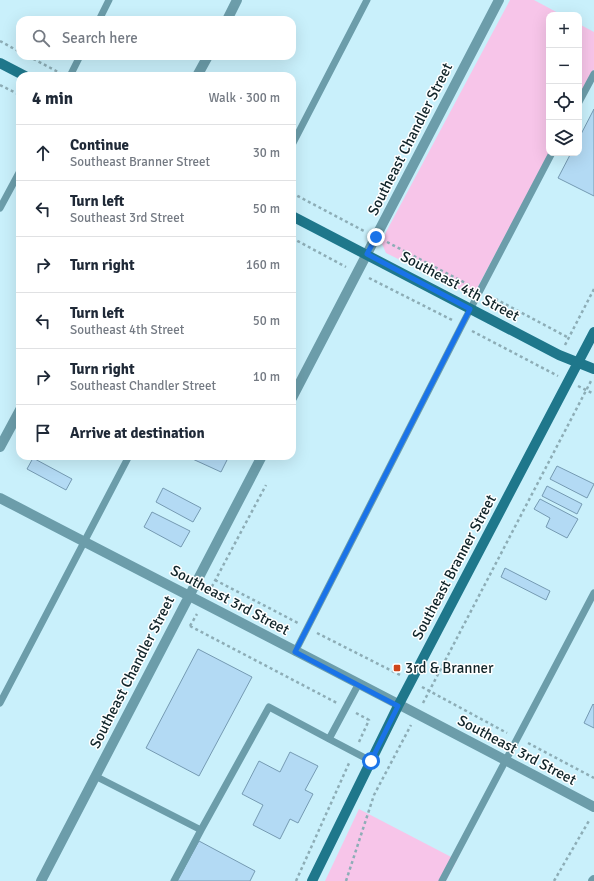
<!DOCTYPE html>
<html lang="en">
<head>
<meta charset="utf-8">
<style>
  body { margin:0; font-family:Signika,sans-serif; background:#f2f2f3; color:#1f2937 }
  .controls { position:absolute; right:12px; top:12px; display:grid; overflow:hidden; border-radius:8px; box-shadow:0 4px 16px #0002 }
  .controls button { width:36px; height:36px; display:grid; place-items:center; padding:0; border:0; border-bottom:1px solid #e0e1e3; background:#fff; color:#1f2937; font:20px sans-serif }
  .stop { position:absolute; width:12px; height:12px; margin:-9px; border:3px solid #1a73e8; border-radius:50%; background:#fff }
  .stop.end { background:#1a73e8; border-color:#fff; box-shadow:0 1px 4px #0008 }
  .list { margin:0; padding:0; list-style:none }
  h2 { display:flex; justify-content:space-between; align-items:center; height:52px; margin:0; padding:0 16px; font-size:17px }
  h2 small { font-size:13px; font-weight:400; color:#747a83 }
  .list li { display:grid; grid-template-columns:26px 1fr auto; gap:12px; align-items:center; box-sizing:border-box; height:56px; padding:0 16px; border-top:1px solid #e0e1e3 }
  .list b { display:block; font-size:15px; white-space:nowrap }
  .list p { margin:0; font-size:13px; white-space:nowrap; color:#747a83 }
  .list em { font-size:13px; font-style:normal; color:#747a83 }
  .icon { flex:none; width:22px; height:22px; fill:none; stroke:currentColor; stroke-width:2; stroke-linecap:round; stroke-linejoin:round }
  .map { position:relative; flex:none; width:594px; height:881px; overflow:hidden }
  .search { position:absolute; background:#fff; box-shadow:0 4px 16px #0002; left:16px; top:16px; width:280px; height:44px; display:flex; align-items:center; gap:10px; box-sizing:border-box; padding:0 14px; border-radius:12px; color:#747a83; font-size:15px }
  .panel { position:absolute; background:#fff; box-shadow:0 4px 16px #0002; left:16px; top:72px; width:280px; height:388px; border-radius:12px }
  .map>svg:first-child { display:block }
  .green { fill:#f7c5e9 }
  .building { fill:#b3daf4; stroke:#759ab2 }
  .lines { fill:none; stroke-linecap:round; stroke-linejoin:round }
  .path { stroke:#8dadb6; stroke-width:2.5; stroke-dasharray:3 3; stroke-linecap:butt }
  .lane { stroke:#6c9daa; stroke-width:7 }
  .street { stroke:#6c9daa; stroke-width:10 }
  .secondary { stroke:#1f778b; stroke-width:10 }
  .route { stroke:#1a73e8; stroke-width:5 }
  .poi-dot { fill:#ce461b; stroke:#fff; stroke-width:1.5 }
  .labels { text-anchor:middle; stroke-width:3; stroke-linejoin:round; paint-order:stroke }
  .street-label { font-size:15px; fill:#11252a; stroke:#fff }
  .poi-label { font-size:15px; fill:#11252a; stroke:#fff; text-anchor:start }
</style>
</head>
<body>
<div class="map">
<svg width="594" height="881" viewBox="0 0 594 881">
  <rect width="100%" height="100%" fill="#c9f0fb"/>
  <path class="green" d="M510,0H534L562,15H549V153L473,296L386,253L382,244L386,232Z
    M579,24L594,32V69L579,97Z
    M359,809L457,860L446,881H325Z"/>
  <path class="building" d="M594,109V196L558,178L571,153H579V138Z
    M186,456H229L221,472Z
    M33,458L72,479L66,490L27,469Z
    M557,466L594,484L587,498L550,479Z
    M547,486L582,504L577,514L542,496Z
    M163,488L201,508L193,522L156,502Z
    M540,499L578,519L567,538L546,527L550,518L534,509Z
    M152,512L190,531L181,547L144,527Z
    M505,568L550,591L546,600L501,577Z
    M198,649L252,677L199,776L146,748Z
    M593,704L594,705V728L584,723Z
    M290,752L318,766L305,790L313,794L298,823L290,819L280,839L253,825L263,805L242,794L259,761L280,772Z
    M199,841L255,871L250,881H177Z"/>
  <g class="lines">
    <path class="path" d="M0,41L20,52
      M28,56L60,73
      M0,85L20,95
      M292,193L364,231
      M292,238L346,267
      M387,242L471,286
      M369,278L452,320
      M490,296L569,338
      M472,331L558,376
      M565,345L594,289
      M578,386L594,394
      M215,580L298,623
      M209,592L266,485
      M190,626L197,614
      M190,626L337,703
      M317,633L400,675
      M422,687L507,733
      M423,703L591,381
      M356,713L369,720L359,742
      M528,743L594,778
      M296,881L350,761
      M346,881L374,795L411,725
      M554,881L590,819"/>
    <path class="lane" d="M99,20L109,0
      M70,76L80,56
      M579,102L594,74
      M292,145L367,0
      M0,208L20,171
      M295,652L462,325L552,153
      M0,703L129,456
      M329,739L371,761
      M95,776L201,830L269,707L329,739L358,685
      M174,881L201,830
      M442,881L594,593"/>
    <path class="street" d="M227,20L237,0
      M197,76L208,56
      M292,398L499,0
      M0,447L20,410
      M0,498C198,601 397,702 594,807
      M41,881L262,456
      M593,881L594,880"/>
    <path class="secondary" d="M0,63L25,76
      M292,216L559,355L594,369
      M312,881L398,706L594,332"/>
  </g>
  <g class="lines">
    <path class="route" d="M371,761L398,706L295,652L470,309L367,254L376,237"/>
  </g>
  <rect class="poi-dot" x="393" y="664" width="8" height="8" rx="2"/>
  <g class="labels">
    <g class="street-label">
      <text transform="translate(410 139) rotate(-63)" y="5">Southeast Chandler Street</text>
      <text transform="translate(460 286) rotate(28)" y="5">Southeast 4th Street</text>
      <text transform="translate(454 567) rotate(-62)" y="5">Southeast Branner Street</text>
      <text transform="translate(230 600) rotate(28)" y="5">Southeast 3rd Street</text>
      <text transform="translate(132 672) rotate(-63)" y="5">Southeast Chandler Street</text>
      <text transform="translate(517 750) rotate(28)" y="5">Southeast 3rd Street</text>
    </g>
    <g class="poi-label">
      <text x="405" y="673">3rd &amp; Branner</text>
    </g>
  </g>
</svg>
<div class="controls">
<button>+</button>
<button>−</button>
<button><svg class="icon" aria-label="locate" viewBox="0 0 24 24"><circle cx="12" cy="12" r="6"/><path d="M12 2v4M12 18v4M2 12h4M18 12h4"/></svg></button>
<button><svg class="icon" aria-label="layers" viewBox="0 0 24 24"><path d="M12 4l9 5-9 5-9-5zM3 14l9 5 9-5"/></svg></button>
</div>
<div class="stop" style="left:371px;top:761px"></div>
<div class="stop end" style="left:376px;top:237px"></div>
<div class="search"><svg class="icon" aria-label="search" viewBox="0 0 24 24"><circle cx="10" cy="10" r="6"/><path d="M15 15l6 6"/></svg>Search here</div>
<section class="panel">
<h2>4 min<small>Walk · 300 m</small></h2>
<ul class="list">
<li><svg class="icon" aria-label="ahead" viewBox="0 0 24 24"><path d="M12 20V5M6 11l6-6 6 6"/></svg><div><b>Continue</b><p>Southeast Branner Street</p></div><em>30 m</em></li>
<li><svg class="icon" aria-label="left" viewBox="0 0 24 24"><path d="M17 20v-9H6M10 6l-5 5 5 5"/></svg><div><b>Turn left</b><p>Southeast 3rd Street</p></div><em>50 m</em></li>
<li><svg class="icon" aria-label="right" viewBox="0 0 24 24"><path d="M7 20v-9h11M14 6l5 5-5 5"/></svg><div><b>Turn right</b></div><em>160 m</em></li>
<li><svg class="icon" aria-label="left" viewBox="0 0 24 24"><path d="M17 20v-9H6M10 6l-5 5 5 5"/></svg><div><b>Turn left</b><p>Southeast 4th Street</p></div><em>50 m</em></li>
<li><svg class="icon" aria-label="right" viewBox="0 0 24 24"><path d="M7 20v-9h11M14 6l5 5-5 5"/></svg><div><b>Turn right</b><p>Southeast Chandler Street</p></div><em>10 m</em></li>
<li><svg class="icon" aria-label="arrive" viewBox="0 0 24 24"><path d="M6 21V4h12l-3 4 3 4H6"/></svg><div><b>Arrive at destination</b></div></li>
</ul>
</section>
</div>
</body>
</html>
